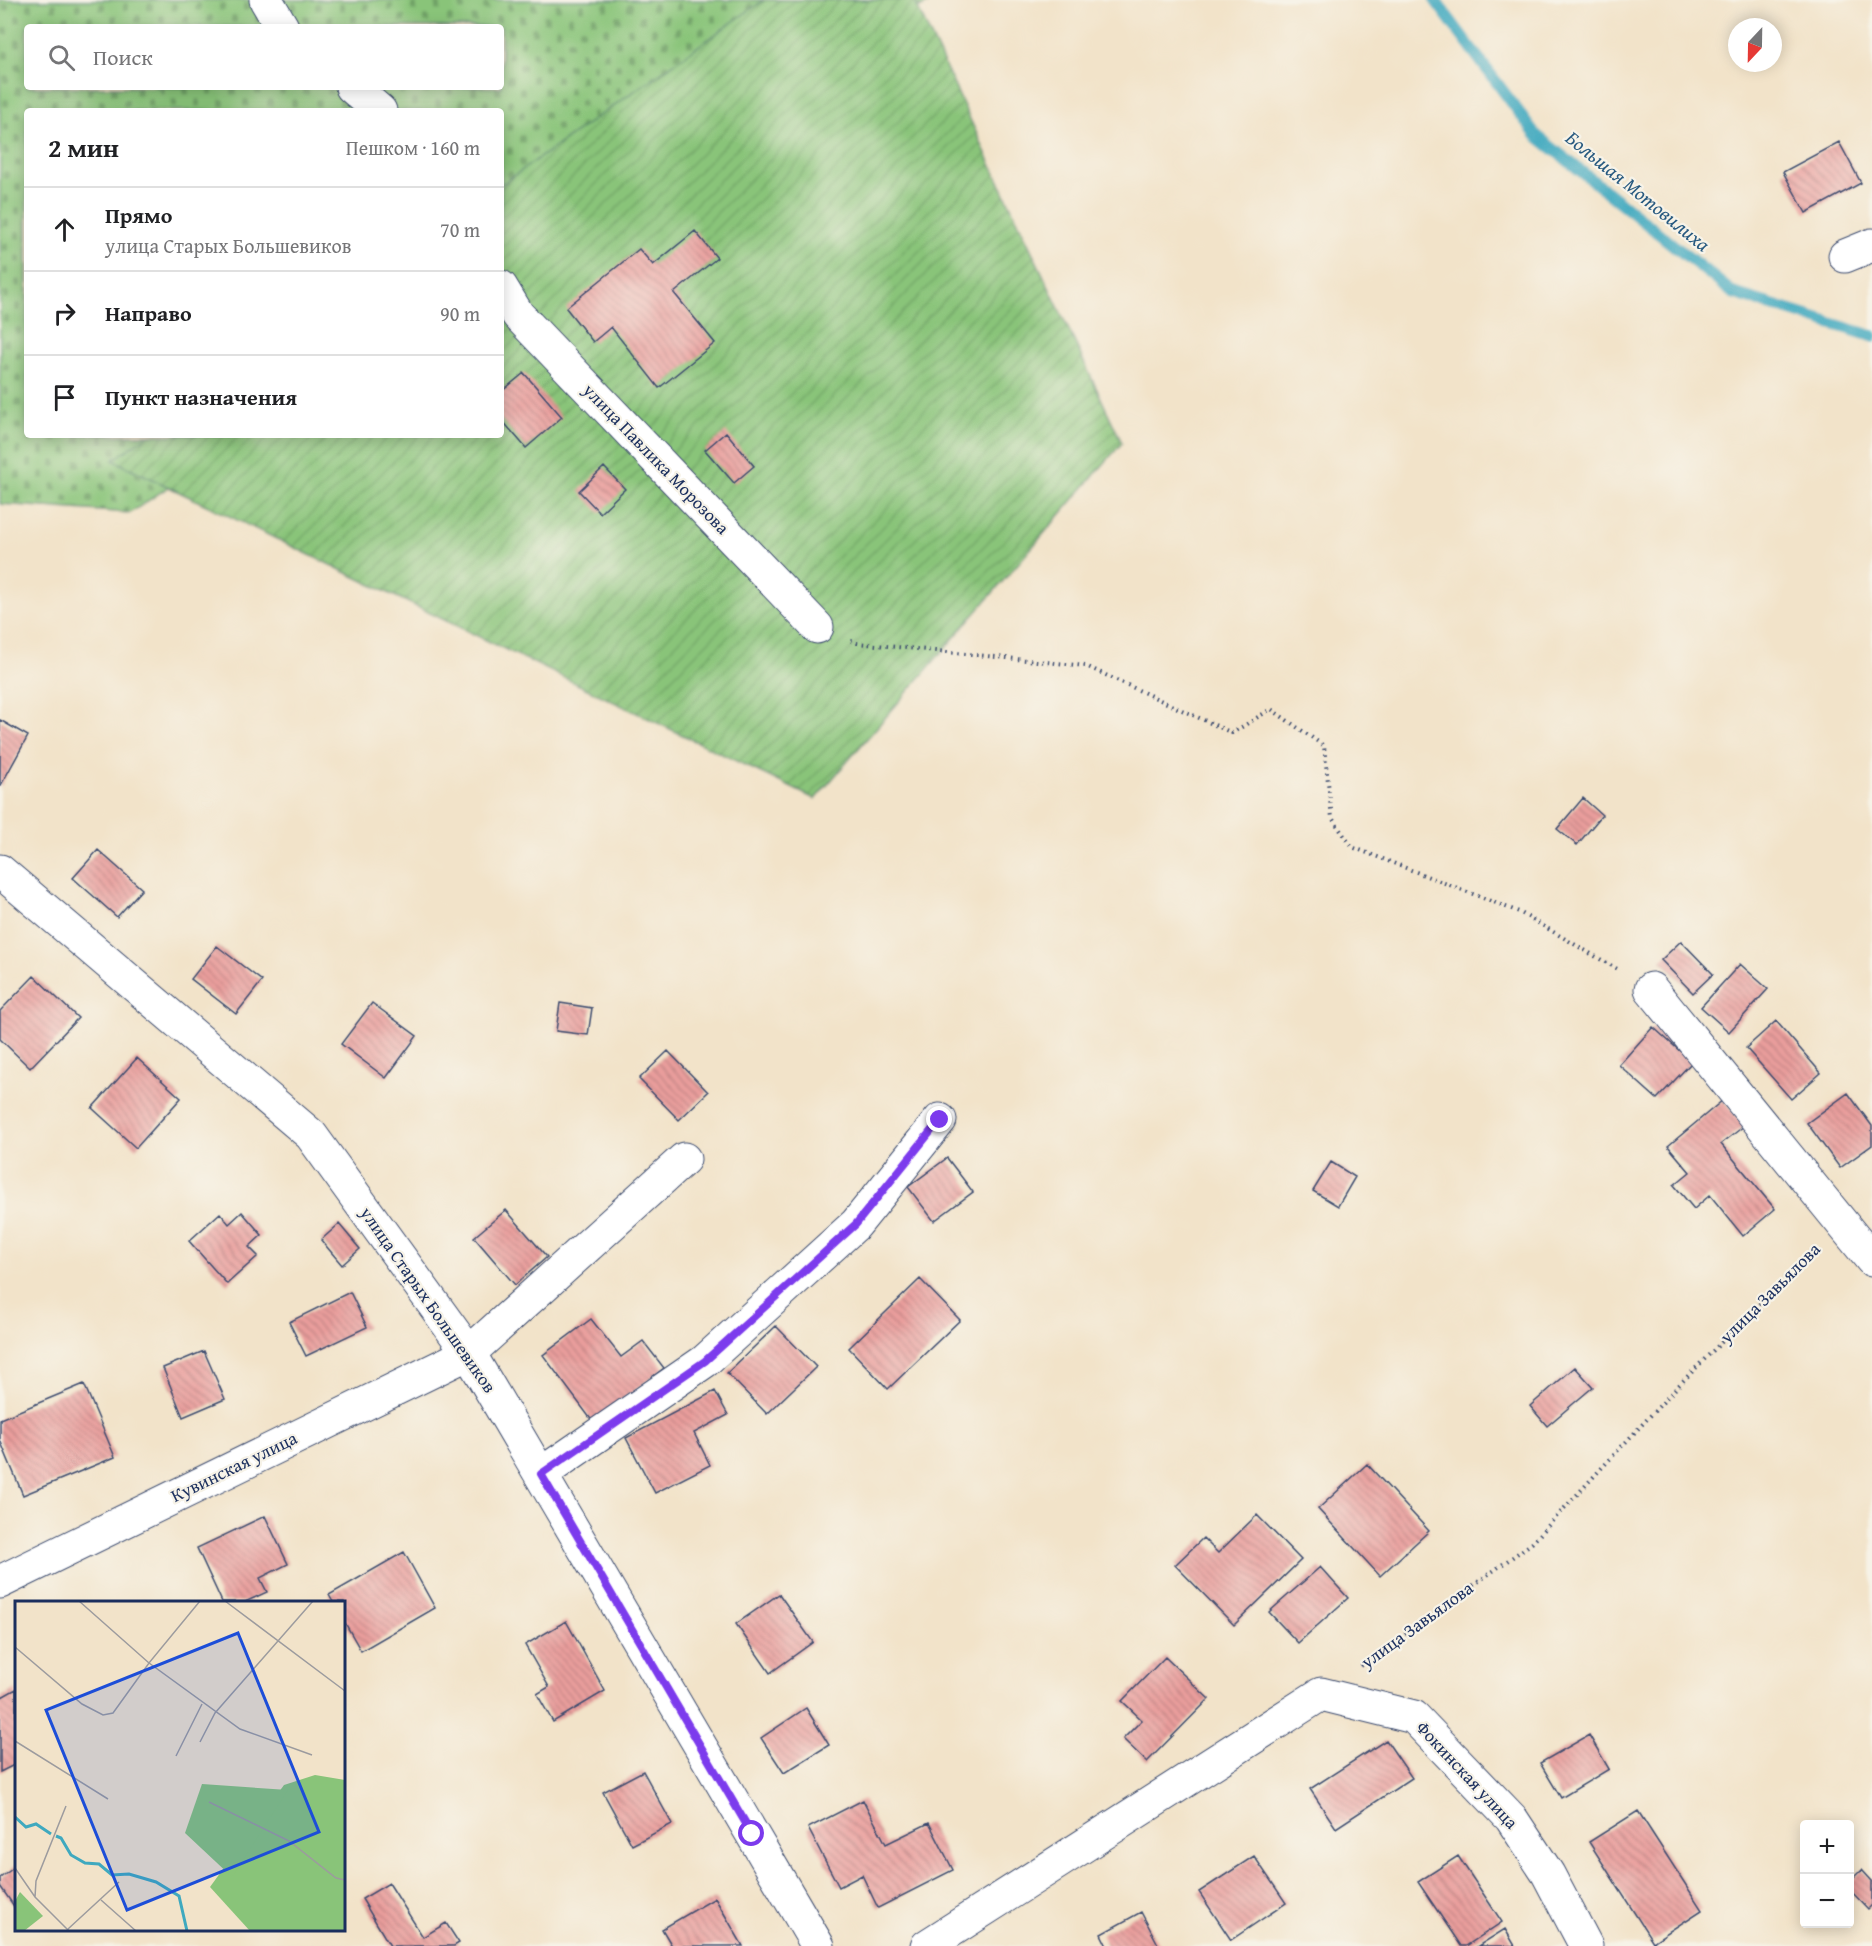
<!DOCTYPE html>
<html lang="ru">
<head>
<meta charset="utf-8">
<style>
  body { margin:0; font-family:"Gentium Book Plus",serif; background:#f6f6f6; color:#202124 }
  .controls { position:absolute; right:18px; bottom:18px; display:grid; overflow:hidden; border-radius:6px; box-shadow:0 3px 15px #0003 }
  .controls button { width:54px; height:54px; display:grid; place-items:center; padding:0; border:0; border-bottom:2px solid #e0e0e0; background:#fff; color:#202124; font:30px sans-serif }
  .compass { position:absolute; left:1728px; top:18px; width:54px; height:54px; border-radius:50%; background:#fff; box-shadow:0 3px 15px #0003; rotate:202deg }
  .stop { position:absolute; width:18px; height:18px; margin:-14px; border:4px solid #7c3aed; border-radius:50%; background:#fff }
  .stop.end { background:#7c3aed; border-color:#fff; box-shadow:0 2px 6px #0008 }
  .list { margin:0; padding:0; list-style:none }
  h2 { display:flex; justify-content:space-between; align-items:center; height:78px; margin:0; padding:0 24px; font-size:26px }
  h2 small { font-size:20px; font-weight:400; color:#757577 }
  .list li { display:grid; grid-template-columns:39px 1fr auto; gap:18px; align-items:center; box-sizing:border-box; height:84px; padding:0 24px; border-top:2px solid #e0e0e0 }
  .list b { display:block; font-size:22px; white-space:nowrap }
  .list p { margin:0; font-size:20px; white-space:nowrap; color:#757577 }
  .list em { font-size:20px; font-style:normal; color:#757577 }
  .icon { flex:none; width:33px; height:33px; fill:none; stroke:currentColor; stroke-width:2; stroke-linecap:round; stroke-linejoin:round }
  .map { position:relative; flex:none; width:1872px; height:1946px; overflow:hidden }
  .search { position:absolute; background:#fff; box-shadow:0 3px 15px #0003; left:24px; top:24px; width:480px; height:66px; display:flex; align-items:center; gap:15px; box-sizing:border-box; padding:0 21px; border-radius:6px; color:#757577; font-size:22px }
  .panel { position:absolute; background:#fff; box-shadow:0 3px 15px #0003; left:24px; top:108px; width:480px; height:330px; border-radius:6px }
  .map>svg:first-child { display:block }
  .cemetery { fill:url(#cemetery-stones); stroke:#527a6c; stroke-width:1.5; fill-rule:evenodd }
  .garden { fill:url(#garden-furrows); stroke:#527a6c; stroke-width:1.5 }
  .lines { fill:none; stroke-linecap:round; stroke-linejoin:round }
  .stream { stroke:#3fa9bf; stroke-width:12 }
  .building { fill:url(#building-back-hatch) }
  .minor-casing { stroke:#3b4a6e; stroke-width:35 }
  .path { stroke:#3b4a6e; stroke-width:4; stroke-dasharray:1.5 4.5; stroke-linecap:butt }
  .minor { stroke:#fff; stroke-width:33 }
  .route { stroke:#7c3aed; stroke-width:8 }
  .labels { text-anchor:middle; stroke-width:4.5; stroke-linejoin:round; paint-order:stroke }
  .street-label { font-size:18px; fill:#1b2f5e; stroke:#f7f3e8 }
  .water-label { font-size:20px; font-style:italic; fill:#285a80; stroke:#f7f3e8 }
  .inset-river { fill:none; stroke:#3fa9bf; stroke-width:3 }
  .inset-road { fill:none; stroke:#9c9b9e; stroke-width:1.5 }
  .view { fill:#1d4ed8; fill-opacity:0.15; stroke:#1d4ed8; stroke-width:3 }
  .inset-edge { fill:none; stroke:#1b2f5e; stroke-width:3 }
</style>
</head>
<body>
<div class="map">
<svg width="1872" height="1946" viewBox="0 0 1872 1946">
  <defs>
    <pattern id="cemetery-stones" width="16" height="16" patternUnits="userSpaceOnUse" patternTransform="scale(1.5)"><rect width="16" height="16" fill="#89c479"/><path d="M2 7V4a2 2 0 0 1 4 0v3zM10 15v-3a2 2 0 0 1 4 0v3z" fill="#6fa066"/></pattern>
    <pattern id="garden-furrows" width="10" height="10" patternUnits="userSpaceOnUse" patternTransform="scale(1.5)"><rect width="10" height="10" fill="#89c479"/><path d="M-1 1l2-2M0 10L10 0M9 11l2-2" fill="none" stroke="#6fa066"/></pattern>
    <pattern id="building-back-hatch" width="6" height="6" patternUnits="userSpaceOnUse" patternTransform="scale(1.5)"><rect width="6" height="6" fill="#ea9e9c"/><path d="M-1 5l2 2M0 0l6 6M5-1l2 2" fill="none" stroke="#bd8182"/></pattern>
  </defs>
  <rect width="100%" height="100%" fill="#f7f3e8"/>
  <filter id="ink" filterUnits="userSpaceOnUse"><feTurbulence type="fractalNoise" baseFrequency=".0167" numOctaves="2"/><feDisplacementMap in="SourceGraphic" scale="12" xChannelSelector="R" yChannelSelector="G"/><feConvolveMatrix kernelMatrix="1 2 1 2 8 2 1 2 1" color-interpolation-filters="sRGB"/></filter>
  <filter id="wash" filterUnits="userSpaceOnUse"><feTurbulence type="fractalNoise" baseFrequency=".008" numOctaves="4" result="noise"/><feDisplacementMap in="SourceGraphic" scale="24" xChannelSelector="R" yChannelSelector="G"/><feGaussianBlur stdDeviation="1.35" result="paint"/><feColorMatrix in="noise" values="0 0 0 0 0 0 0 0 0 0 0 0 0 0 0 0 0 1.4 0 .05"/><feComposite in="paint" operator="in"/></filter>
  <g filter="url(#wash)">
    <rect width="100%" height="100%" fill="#f2e3c9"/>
    <path class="cemetery" d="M0,0H934L698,128L501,261V111H27V435H245L130,513L0,504ZM27,27H501V87H27Z"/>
    <path class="garden" d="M764,0H914L1122,443L815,799L113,460L148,435H501V185Z"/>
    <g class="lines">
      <path class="stream" d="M1435,0L1536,135L1733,293L1872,336"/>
    </g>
    <g id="blocks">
      <path class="building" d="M1839,142L1861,183L1806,213L1783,172Z
        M695,231L717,258L674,293L715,343L659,388L611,327L593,342L566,308L639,249L653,265Z
        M524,373L562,417L526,448L501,419V392Z
        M726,432L754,466L734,483L705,450Z
        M604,467L625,489L600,513L579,491Z
        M0,720L28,736L0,787Z
        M1583,798L1602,815L1577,845L1557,829Z
        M98,850L142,889L117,917L73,878Z
        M1681,941L1713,974L1693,993L1661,960Z
        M217,946L262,981L236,1014L191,979Z
        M1740,964L1768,989L1729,1032L1701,1007Z
        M34,976L78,1018L30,1068L0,1039V1011Z
        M372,1003L417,1036L386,1078L341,1044Z
        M560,1003L592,1008L588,1035L556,1031Z
        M1776,1021L1821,1073L1791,1099L1746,1048Z
        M1653,1027L1692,1062L1657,1099L1619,1065Z
        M668,1051L708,1092L679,1120L639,1079Z
        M137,1058L181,1098L136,1148L92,1108Z
        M1848,1093L1872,1126V1145L1840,1168L1807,1123Z
        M1723,1100L1744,1126L1721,1144L1775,1209L1743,1236L1710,1195L1694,1209L1674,1185L1690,1172L1668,1146Z
        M947,1158L973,1192L934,1221L908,1187Z
        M1331,1162L1355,1177L1338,1206L1313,1191Z
        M506,1210L547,1257L515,1285L474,1237Z
        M242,1212L262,1235L249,1247L258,1256L227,1284L189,1241L220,1213L229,1224Z
        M339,1224L360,1249L342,1265L321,1240Z
        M920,1279L960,1320L888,1389L849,1348Z
        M350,1292L367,1327L306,1356L289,1322Z
        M591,1319L621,1357L643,1341L664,1368L593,1422L543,1355Z
        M776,1326L816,1367L767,1414L727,1373Z
        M204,1351L225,1399L183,1417L163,1368Z
        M1575,1367L1593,1387L1547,1426L1530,1406Z
        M84,1384L115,1457L23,1495L0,1440V1419Z
        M715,1391L728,1415L694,1433L710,1465L655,1493L626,1438Z
        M1367,1464L1429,1531L1380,1576L1318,1509Z
        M1257,1515L1301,1560L1234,1625L1175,1565L1203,1538L1218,1553Z
        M265,1516L288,1564L260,1578L267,1592L245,1602H222L197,1548Z
        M404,1552L435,1608L361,1651L344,1621V1602H333L329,1595Z
        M1320,1567L1348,1598L1298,1643L1269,1612Z
        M779,1594L813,1642L770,1673L736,1624Z
        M566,1621L605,1691L553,1722L537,1694L549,1687L525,1645Z
        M1165,1657L1209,1699L1147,1762L1123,1739L1142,1720L1122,1701Z
        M16,1689V1764L0,1772V1698Z
        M806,1708L829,1745L784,1773L761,1738Z
        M1589,1735L1609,1769L1561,1798L1540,1763Z
        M1386,1740L1412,1778L1336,1828L1310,1789Z
        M643,1771L672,1824L632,1845L603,1792Z
        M863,1800L886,1844L929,1823L953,1870L878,1908L862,1875L839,1887L808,1828Z
        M1638,1811L1702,1910L1653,1942L1589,1842Z
        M1254,1856L1286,1903L1231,1940L1199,1892Z
        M1458,1856L1502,1922L1466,1946H1461L1418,1882Z
        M16,1866V1909L0,1886V1878Z
        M1862,1870L1872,1881V1905L1868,1909L1850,1890V1882Z
        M389,1883L423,1937L446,1923L459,1943L454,1946H390L362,1899Z
        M715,1898L743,1946H672L662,1929Z
        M1141,1912L1159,1946H1107L1101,1934Z
        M1505,1929L1515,1946H1478Z"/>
    </g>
  </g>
  <g filter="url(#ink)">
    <use href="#blocks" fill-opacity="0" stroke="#3b4a6e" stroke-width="1.5"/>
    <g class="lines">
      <g class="minor-casing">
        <path id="minor" d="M266,0L282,27
          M352,87L380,111
          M1845,256L1872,245
          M501,287L518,315L817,627
          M0,871L311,1135L469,1353L818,1946
          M1651,989L1872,1260
          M541,1474L705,1361L856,1224L940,1120
          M0,1582L469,1353L684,1159
          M927,1946L1321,1694L1414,1717L1511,1818L1548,1874L1586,1946"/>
      </g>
      <path class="path" d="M851,641L857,643L1086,666L1232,733L1271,709L1324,746L1332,818L1352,847L1519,912L1619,970
        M1361,1666L1532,1543L1677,1387L1815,1248"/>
      <use href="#minor" class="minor"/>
    </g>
  </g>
  <g class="lines" filter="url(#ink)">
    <path class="route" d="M752,1834L541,1474L705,1361L856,1224L940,1120"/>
  </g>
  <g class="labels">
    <g class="street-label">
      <text transform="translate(656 459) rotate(46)" y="6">улица Павлика Морозова</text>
      <text transform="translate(1770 1293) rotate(-45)" y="6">улица Завьялова</text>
      <text transform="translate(428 1300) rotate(55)" y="6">улица Старых Большевиков</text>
      <text transform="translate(234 1467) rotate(-26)" y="6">Кувинская улица</text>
      <text transform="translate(1417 1625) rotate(-36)" y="6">улица Завьялова</text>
      <text transform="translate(1467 1775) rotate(47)" y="6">Фокинская улица</text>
    </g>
    <g class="water-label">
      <text transform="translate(1638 191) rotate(39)" y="7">Большая Мотовилиха</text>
    </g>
  </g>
  <g transform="translate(15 1601)">
    <rect width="330" height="330" fill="#f2e3c9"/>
    <path d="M5,291L28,315L9,330H0V300Z" fill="#89c479"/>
    <path d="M300,174L330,179V330H235L195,286L269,184Z" fill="#89c479"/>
    <path d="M187,183L273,189L217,276L170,232Z" fill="#89c479"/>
    <path class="inset-river" d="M0,216L11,226L21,223L36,233M41,235L46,237L56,254L70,262L84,263L97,274L114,273L141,281L164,295L172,330"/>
    <path class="inset-road" d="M64,0L134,62L185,0M210,0L330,90M0,46L67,103L88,114L98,112L134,62L225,128L297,154M0,140L93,198M185,141L200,112L298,0M161,155L187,103M194,201L274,240L321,277L330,279M0,267L20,296L54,330M20,296L21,280L51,205M86,299L121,330M53,328L104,281"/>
    <path class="view" d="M223,32L304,231L112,309L31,109Z"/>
    <rect width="330" height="330" class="inset-edge"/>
  </g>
</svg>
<div class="controls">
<button>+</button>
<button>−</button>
</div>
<svg class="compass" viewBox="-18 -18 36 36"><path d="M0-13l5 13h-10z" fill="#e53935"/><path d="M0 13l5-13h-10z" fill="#757577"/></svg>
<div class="stop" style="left:752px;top:1834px"></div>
<div class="stop end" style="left:940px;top:1120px"></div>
<div class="search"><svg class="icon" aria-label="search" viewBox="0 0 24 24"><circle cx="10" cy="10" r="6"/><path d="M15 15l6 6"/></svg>Поиск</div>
<section class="panel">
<h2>2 мин<small>Пешком · 160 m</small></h2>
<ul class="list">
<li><svg class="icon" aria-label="ahead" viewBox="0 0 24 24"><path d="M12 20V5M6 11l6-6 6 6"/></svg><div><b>Прямо</b><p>улица Старых Большевиков</p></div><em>70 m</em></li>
<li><svg class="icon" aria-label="right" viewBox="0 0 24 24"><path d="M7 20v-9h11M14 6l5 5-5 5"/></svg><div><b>Направо</b></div><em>90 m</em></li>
<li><svg class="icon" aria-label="arrive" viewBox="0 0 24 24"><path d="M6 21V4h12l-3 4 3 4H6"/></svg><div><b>Пункт назначения</b></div></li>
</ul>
</section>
</div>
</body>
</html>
